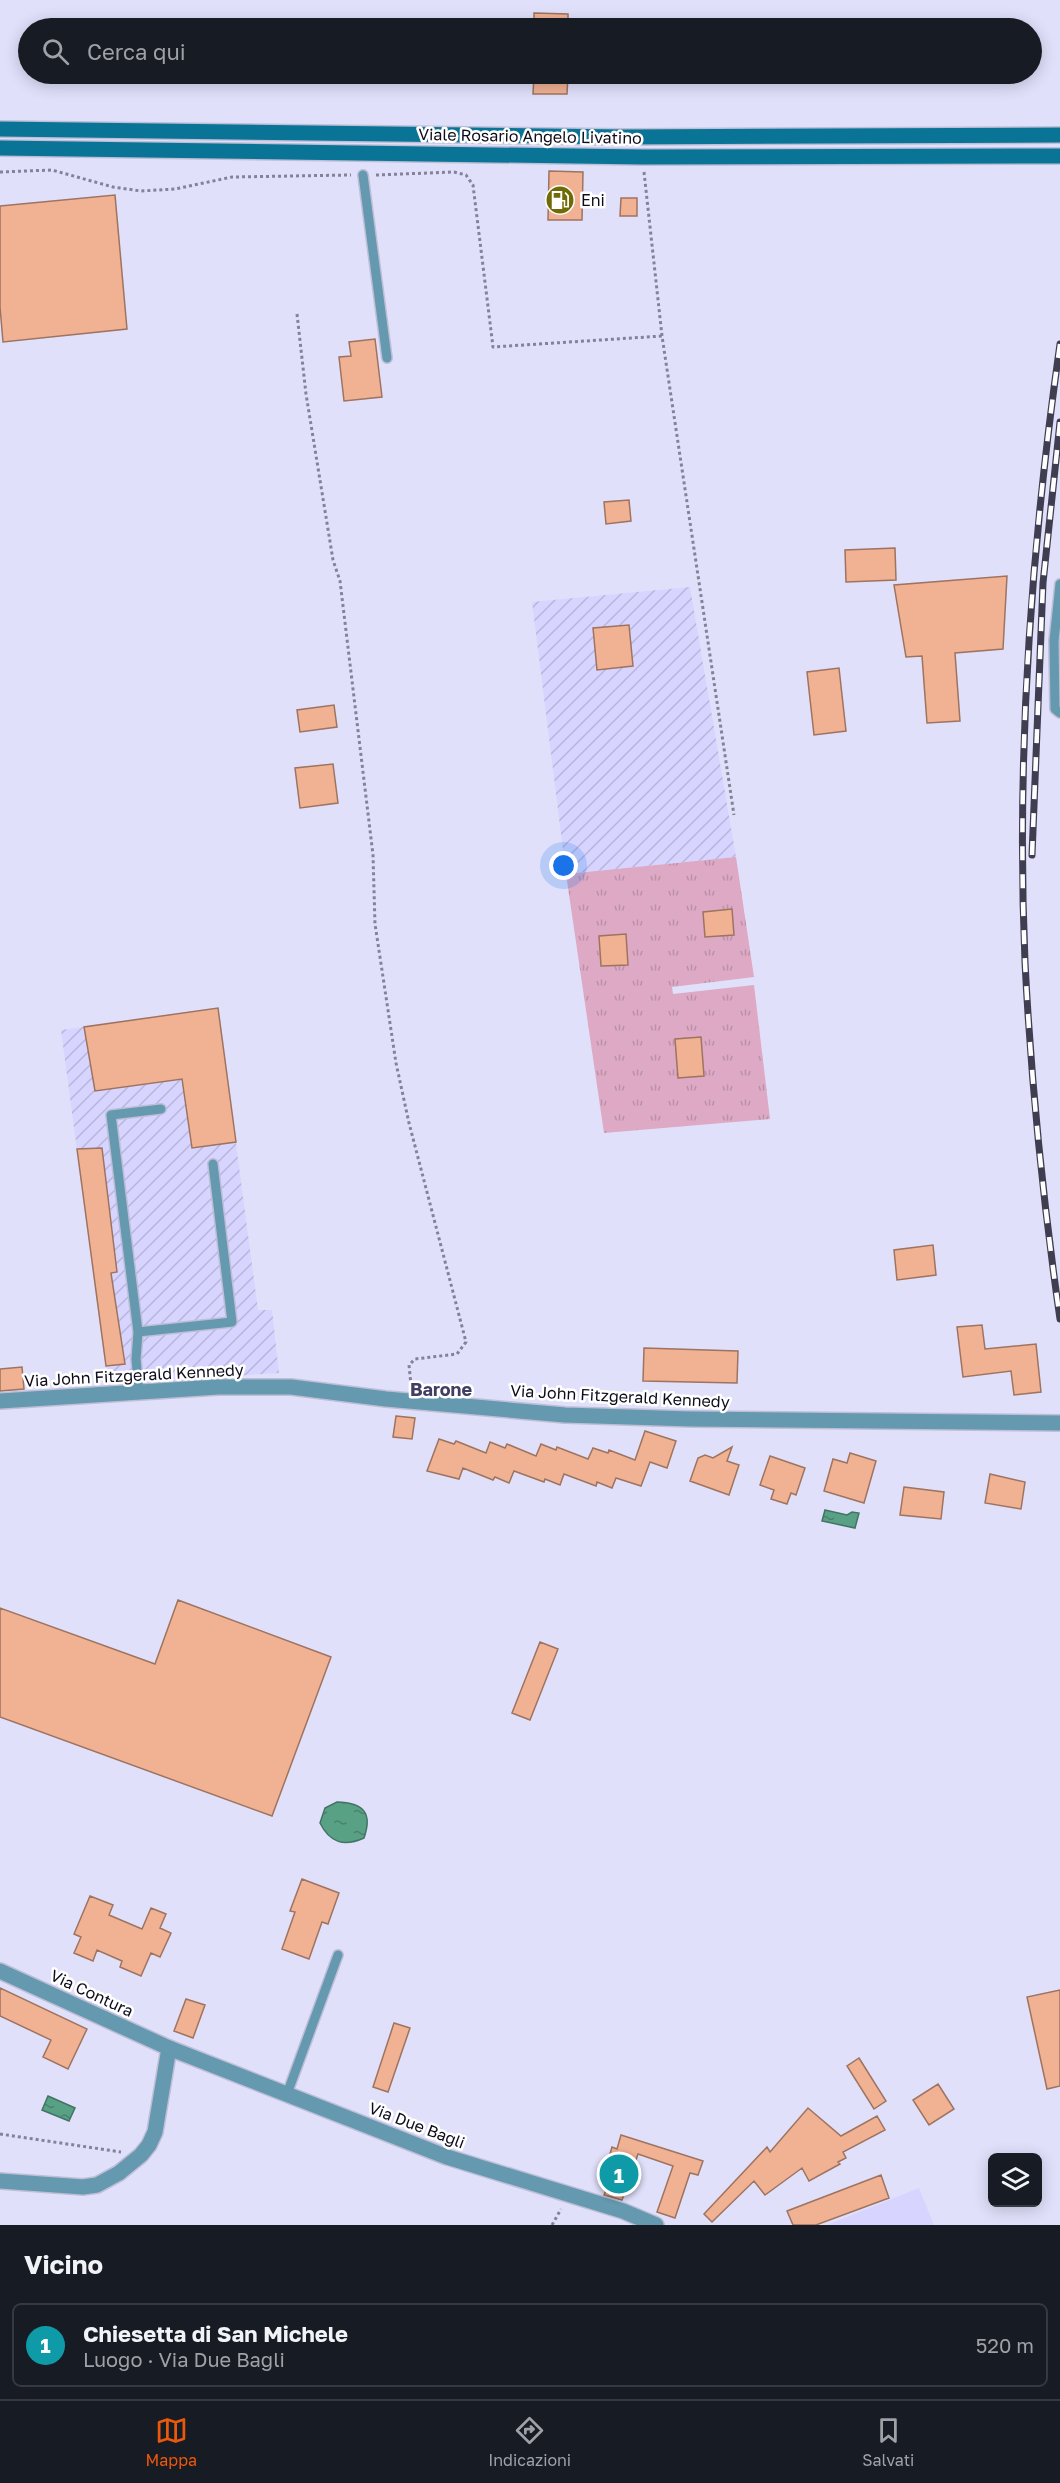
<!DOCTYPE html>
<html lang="it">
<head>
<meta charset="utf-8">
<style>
  body { margin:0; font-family:"Golos Text",sans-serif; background:#20242c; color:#f1f3f6 }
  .controls { position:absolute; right:18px; bottom:18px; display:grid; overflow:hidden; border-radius:9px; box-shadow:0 3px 15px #0003 }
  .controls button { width:54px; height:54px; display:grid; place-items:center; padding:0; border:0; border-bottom:2px solid #363941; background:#171b24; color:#f1f3f6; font:30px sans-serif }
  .you { position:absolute; left:564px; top:866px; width:21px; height:21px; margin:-15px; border:4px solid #fff; border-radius:50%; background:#1a73e8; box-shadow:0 0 0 9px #1a73e833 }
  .badge { display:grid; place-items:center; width:39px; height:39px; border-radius:50%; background:#ea580c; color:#fff; font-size:20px; font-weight:700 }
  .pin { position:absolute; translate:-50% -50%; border:3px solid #fff; box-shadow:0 2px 6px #0006 }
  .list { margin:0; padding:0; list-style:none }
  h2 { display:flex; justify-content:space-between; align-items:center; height:78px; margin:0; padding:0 24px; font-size:26px }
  h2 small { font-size:20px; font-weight:400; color:#9ea1a6 }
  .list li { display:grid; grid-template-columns:39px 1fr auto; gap:18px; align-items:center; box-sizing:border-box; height:84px; margin:0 12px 12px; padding:0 12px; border:2px solid #363941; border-radius:9px }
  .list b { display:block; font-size:22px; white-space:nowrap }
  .list p { margin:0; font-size:20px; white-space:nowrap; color:#9ea1a6 }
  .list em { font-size:20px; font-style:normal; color:#9ea1a6 }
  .icon { flex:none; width:33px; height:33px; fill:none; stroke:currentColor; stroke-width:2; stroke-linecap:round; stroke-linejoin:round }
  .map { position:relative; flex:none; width:1060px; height:2225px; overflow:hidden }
  .search { position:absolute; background:#171b24; box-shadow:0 3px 15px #0003; left:18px; right:18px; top:18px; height:66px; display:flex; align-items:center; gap:15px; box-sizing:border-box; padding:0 21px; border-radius:33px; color:#9ea1a6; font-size:22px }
  .sheet { height:174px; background:#171b24 }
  nav { display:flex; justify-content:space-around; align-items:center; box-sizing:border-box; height:84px; border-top:2px solid #363941; background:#171b24; font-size:16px; color:#9ea1a6 }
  nav a { display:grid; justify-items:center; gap:3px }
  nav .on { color:#ea580c }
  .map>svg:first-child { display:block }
  .built { fill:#d7d5ff }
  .industrial { fill:url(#industrial-furrows) }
  .grass { fill:url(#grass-tufts) }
  .water { fill:url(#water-ripples); stroke:#427465; stroke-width:1.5 }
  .building { fill:#f1b294; stroke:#9e735f; stroke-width:1.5 }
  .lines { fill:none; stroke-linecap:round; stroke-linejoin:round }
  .service-casing { stroke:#bebed7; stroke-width:12 }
  .minor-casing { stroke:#bebed7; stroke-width:18 }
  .tertiary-casing { stroke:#bebed7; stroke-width:18 }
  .secondary-casing { stroke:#bebed7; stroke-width:18 }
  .path { stroke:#838298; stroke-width:3; stroke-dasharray:3 3; stroke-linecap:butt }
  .service { stroke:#6499af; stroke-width:9 }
  .minor { stroke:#6499af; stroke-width:15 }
  .tertiary { stroke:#6499af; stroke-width:15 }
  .secondary { stroke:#097495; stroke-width:15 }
  .rail-casing { stroke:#3f3e50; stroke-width:7 }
  .rail { stroke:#fff; stroke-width:4.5; stroke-dasharray:14; stroke-linecap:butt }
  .labels { text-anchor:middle; stroke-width:5; stroke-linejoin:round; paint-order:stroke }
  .street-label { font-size:16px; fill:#0d0c1b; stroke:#fff }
  .poi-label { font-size:16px; fill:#0d0c1b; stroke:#fff; text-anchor:start }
  .neighbourhood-label { font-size:18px; font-weight:bold; fill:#413e63; stroke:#fff }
</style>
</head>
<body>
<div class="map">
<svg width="1060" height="2225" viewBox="0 0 1060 2225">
  <defs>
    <pattern id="industrial-furrows" width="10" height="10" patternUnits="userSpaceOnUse" patternTransform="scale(1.5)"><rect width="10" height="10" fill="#d7d5ff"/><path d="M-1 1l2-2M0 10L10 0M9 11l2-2" fill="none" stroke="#b7b6da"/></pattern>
    <pattern id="grass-tufts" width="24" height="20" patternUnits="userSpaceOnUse" patternTransform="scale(1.5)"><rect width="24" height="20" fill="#dda9c4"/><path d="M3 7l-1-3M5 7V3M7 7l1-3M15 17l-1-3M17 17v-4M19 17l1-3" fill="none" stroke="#bc90a8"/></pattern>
    <pattern id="water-ripples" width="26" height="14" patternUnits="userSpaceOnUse" patternTransform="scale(1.5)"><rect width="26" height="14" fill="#59a185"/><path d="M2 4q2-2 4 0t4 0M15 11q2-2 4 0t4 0" fill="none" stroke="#48826c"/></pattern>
  </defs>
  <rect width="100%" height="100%" fill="#e0e0fb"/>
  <path class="built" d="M919,2188L934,2225H827Z"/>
  <path class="industrial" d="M690,587L736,857L566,874L532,602Z
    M218,1008L258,1310H272L279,1373L108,1384L61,1030Z"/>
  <path class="grass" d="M736,857L754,977L672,987L673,994L754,985L770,1119L604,1133L566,874Z"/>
  <path class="water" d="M825,1510L847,1515L852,1512L859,1513L855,1528L822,1521Z
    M337,1802C363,1803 373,1812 364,1838C344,1847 330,1843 320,1823L325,1808Z
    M48,2096L75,2108L69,2121L42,2110Z"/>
  <path class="building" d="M534,13L568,14V28H534Z
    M534,74H568L567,94H533Z
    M549,171L583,172L582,220H548Z
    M115,195L127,329L3,342L0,307V206Z
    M621,198H637V216H620Z
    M375,339L382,397L344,401L339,357L351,356L349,342Z
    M629,500L631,521L606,524L604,502Z
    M895,548L896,580L846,582L845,550Z
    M1007,576L1003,649L955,653L960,721L927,723L922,656L906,657L894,585Z
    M629,625L633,666L597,670L593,628Z
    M839,668L846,731L814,735L807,672Z
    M334,705L337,727L300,732L297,710Z
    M333,764L338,803L300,808L295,768Z
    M732,909L734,935L705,937L703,912Z
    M626,934L628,965L601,966L599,936Z
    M218,1008L236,1142L192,1148L182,1079L95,1091L84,1027Z
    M701,1037L704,1076L678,1078L675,1039Z
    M102,1148L117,1272L111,1273L125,1364L106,1366L77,1149Z
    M933,1245L936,1275L897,1280L894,1250Z
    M982,1325L985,1349L1036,1344L1041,1392L1014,1395L1011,1371L963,1377L957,1327Z
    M644,1348L738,1351L737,1383L643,1381Z
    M22,1367L24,1389L0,1391V1369Z
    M396,1416L415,1418L412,1439L393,1437Z
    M645,1431L676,1441L667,1468L650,1462L641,1486L616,1478L612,1488L597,1482L596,1486L564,1474L560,1485L545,1479L544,1482L514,1471L509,1483L495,1477L493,1480L463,1468L459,1479L427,1471L439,1439L454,1444L456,1441L486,1453L490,1442L505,1448L507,1444L536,1456L541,1444L556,1450L557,1447L588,1459L593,1448L608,1453L609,1450L635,1460Z
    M732,1447L727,1461L739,1465L729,1495L690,1481L698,1458L705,1455L713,1458Z
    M850,1453L876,1461L864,1503L824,1491L833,1459L847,1463Z
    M770,1456L805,1468L796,1495L791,1493L787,1504L771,1499L774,1490L760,1485Z
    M990,1474L1025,1482L1021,1509L985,1503Z
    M904,1487L944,1492L941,1519L900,1515Z
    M178,1600L331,1657L272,1816L0,1717V1608L155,1664Z
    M540,1642L558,1649L530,1720L512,1713Z
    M302,1879L339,1893L328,1924L322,1922L309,1959L282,1949L295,1912L290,1911Z
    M90,1896L113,1905L109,1915L142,1929L151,1908L166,1914L160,1928L171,1933L160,1957L151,1953L141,1976L120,1967L122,1961L97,1950L93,1961L74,1953L81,1937L74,1934Z
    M0,1988L87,2029L68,2069L43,2057L51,2040L0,2016Z
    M1060,1990V2086L1047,2089L1027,1997Z
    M186,1999L205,2005L193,2038L174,2031Z
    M394,2023L410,2028L388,2092L373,2087Z
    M859,2058L886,2101L874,2109L847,2066Z
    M938,2084L954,2109L929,2125L913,2100Z
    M808,2108L841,2136L877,2116L885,2130L843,2152L846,2158L838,2162L840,2164L809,2181L802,2168L765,2195L754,2181L712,2222L704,2214L767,2147L770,2152Z
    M621,2135L703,2161L698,2175L690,2173L675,2218L657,2212L673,2166L638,2154L622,2200L604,2195L608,2185L604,2184L610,2165L607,2164L612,2147L617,2149Z
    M881,2175L889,2198L816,2225H793L787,2211Z"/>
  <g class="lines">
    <g class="service-casing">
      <path id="service" d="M363,175L387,358
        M1060,584L1054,641L1055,709L1060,713
        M138,1332L232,1322L213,1164
        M139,1392L136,1359L138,1332L111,1115L161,1109
        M287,2094L338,1955"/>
    </g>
    <g class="minor-casing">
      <path id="minor" d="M0,2181L83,2187L97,2185L119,2173L141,2155L149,2145L155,2132L169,2048"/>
    </g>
    <g class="tertiary-casing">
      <path id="tertiary" d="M0,1401L218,1387H291L386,1399L565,1415L691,1419L1060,1423
        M0,1971L169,2048L447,2157L623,2211L656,2225"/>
    </g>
    <g class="secondary-casing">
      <path id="secondary" d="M0,129L623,137L1060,135
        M0,148L642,157L1060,156"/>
    </g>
    <path class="path" d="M0,172L52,170L113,187L141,191L175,189L232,177L351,175
      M644,172L662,336L734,815
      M376,175L454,172L466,175L473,185L493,347L662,336
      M297,314L306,394L333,560L340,581L373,855L375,924L396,1063L409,1123L466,1342L457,1354L415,1359L409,1365L411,1385
      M0,2134L121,2152
      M552,2225L561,2209"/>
    <use href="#service" class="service"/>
    <use href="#minor" class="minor"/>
    <use href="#tertiary" class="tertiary"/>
    <use href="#secondary" class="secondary"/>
    <g class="rail-casing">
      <path id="rail" d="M1060,344C1031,548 1016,755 1025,962C1031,1081 1043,1201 1060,1319
        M1032,855L1043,583L1060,422"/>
    </g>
    <use href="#rail" class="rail"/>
  </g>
  <defs>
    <g id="fuel-disc" transform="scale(1.5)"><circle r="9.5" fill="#6f6b06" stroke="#fff"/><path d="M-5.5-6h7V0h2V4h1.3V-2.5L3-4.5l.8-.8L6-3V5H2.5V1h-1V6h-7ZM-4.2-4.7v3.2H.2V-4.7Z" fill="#fff"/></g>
  </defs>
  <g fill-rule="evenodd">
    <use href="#fuel-disc" x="560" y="200"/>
  </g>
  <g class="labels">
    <g class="street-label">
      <text transform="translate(530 136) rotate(1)" y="6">Viale Rosario Angelo Livatino</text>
      <text transform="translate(134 1375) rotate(-3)" y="6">Via John Fitzgerald Kennedy</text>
      <text transform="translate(620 1396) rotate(3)" y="6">Via John Fitzgerald Kennedy</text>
      <text transform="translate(92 1993) rotate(25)" y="6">Via Contura</text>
      <text transform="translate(417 2125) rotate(21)" y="6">Via Due Bagli</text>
    </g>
    <g class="poi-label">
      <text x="581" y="206">Eni</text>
    </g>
    <g class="neighbourhood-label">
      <text x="441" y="1396">Barone</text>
    </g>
  </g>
</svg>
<div class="controls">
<button><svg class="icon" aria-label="layers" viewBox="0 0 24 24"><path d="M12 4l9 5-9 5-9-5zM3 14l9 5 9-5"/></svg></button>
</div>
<div class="you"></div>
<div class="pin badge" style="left:619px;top:2174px;background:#0f9aa8">1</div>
<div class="search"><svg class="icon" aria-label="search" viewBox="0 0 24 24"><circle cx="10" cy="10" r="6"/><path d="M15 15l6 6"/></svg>Cerca qui</div>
</div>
<section class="sheet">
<h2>Vicino<small></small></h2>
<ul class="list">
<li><span class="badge" style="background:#0f9aa8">1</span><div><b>Chiesetta di San Michele</b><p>Luogo · Via Due Bagli</p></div><em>520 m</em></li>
</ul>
</section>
<nav>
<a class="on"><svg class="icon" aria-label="map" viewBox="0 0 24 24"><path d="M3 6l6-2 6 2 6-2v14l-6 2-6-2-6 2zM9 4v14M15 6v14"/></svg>Mappa</a>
<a><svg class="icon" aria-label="directions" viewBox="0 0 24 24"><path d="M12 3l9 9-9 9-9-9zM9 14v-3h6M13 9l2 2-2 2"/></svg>Indicazioni</a>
<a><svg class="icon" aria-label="saved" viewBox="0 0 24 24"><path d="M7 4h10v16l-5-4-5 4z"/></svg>Salvati</a>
</nav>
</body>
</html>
